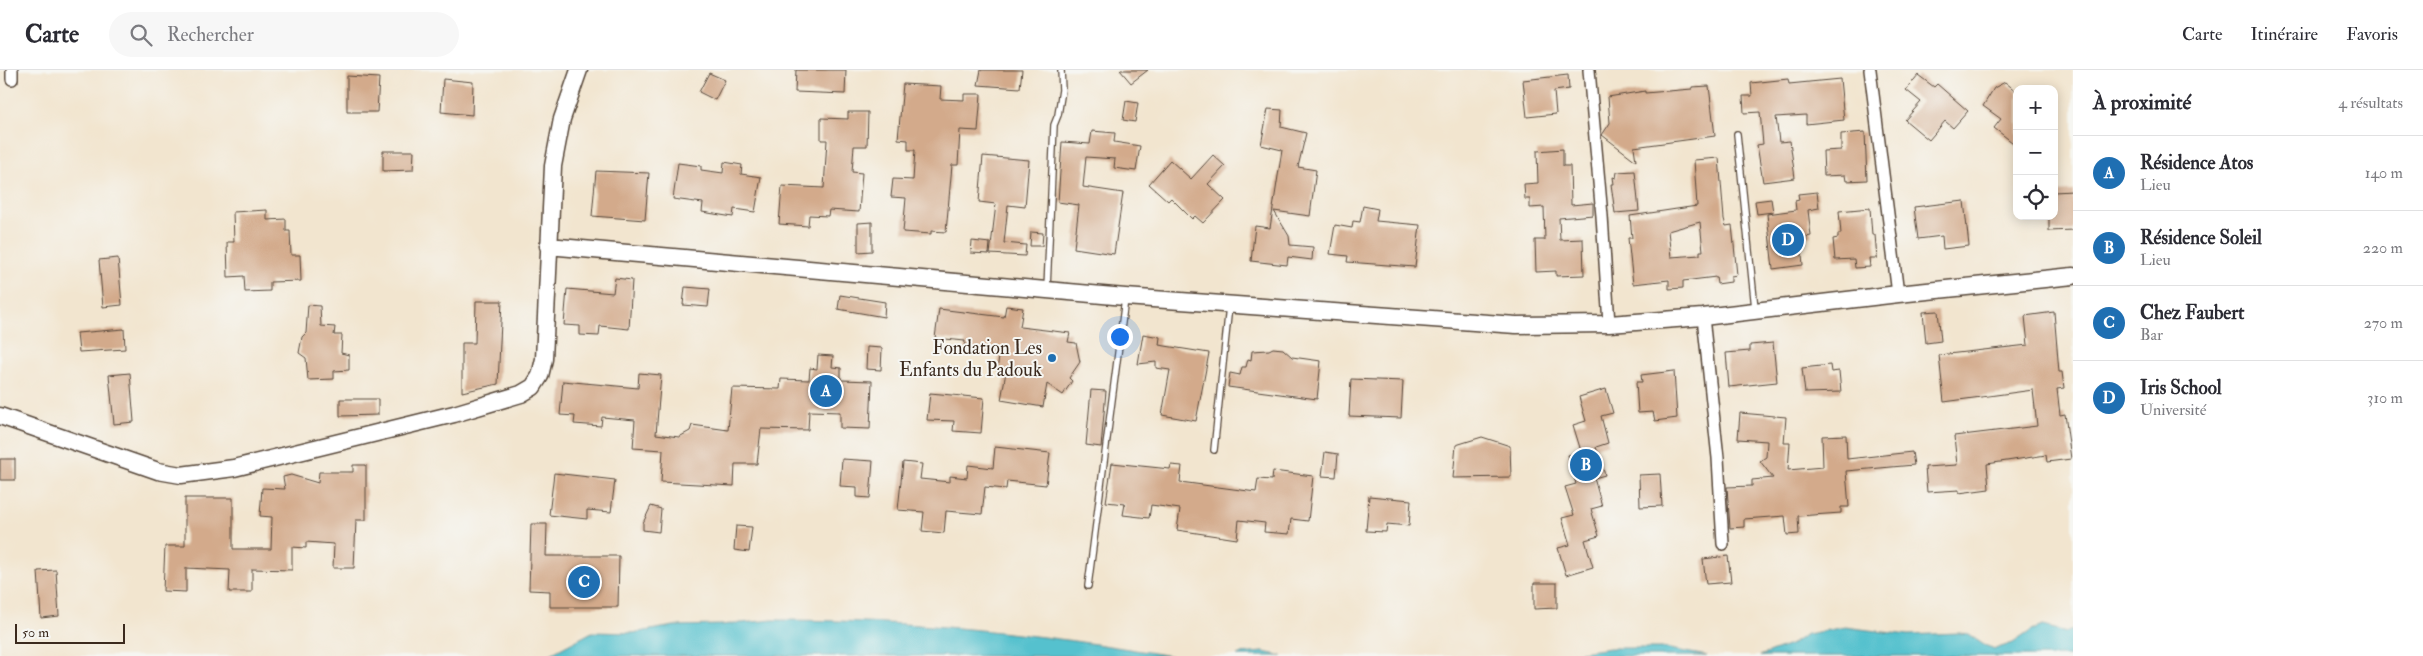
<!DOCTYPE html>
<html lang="fr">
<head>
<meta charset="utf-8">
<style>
  body { margin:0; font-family:"IM FELL Double Pica",serif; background:#f7f7f7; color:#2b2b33 }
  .controls { position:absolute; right:15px; top:15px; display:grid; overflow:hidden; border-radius:10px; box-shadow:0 2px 12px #0003 }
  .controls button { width:45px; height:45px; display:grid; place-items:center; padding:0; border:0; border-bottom:1px solid #e1e1e2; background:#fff; color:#2b2b33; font:25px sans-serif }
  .scale { position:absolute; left:15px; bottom:12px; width:110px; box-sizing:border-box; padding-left:5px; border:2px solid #3b2a1e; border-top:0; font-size:14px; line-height:18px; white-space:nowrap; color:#3b2a1e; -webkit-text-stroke:4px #f6f6f2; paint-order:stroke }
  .you { position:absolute; left:1119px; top:266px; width:18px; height:18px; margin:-12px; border:4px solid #fff; border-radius:50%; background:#1a73e8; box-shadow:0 0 0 8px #1a73e833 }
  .badge { display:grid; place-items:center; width:32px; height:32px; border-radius:50%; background:#1f6fb2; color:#fff; font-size:16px; font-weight:700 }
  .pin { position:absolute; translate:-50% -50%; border:2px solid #fff; box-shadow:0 1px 5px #0006 }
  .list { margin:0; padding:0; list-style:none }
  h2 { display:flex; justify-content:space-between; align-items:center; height:65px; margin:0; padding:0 20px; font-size:21px }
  h2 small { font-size:16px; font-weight:400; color:#7c7c81 }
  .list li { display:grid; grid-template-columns:32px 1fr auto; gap:15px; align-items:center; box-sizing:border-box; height:75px; padding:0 20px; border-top:1px solid #e1e1e2 }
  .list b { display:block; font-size:19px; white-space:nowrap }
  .list p { margin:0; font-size:16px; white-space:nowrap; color:#7c7c81 }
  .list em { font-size:16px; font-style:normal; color:#7c7c81 }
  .icon { flex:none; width:28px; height:28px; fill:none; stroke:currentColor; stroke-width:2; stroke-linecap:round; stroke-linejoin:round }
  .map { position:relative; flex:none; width:2073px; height:586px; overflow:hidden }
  header { display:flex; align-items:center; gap:30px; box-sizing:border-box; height:70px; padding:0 25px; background:#fff; border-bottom:1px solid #e1e1e2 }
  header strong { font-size:24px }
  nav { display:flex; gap:28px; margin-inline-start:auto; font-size:18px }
  .search { width:350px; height:45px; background:#f7f7f7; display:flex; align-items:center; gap:12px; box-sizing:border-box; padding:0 18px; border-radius:28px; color:#7c7c81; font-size:19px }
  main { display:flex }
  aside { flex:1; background:#fff }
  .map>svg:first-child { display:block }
  .water { fill:#55c1ce; stroke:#487676 }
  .building { fill:#d3aa8b; fill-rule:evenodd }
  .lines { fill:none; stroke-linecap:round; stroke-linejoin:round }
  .lane-casing { stroke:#564639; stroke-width:8 }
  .street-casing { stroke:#564639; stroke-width:14 }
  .secondary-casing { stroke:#564639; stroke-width:19 }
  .lane { stroke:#fff; stroke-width:5.5 }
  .street { stroke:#fff; stroke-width:11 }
  .secondary { stroke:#fff; stroke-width:16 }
  .poi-dot { fill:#1f6fb2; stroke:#f6f6f2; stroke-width:2 }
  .labels { text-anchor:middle; stroke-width:4; stroke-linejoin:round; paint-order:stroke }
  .poi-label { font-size:19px; fill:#3b2a1e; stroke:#f6f6f2; text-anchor:end }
</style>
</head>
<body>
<header>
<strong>Carte</strong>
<div class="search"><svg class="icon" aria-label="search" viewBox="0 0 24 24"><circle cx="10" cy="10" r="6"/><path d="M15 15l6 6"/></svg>Rechercher</div>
<nav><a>Carte</a><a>Itinéraire</a><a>Favoris</a></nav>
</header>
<main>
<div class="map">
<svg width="2073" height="586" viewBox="0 0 2073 586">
  <rect width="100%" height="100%" fill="#f6f6f2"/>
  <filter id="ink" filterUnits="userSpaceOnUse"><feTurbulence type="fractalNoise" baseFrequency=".02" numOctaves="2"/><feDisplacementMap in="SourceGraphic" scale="10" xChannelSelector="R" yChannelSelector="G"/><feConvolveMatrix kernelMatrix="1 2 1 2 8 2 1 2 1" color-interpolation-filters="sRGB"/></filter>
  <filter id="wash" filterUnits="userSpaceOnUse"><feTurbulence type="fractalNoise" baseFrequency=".0096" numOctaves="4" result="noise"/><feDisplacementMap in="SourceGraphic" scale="20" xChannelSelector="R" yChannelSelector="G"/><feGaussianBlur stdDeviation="1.12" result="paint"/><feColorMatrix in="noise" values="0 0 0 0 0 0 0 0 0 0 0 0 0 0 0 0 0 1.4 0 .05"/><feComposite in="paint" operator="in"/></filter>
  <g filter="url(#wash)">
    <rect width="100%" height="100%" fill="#f2e5cf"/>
    <path class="water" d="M773,550C908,550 1038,563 1171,586H547L592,562L633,563L674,556L721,555Z
      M2043,556L2067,562L2073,560V586H1760L1790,575L1807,564L1845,557L1908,565L1959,563L1968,564L1984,575L1995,579L2013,573L2032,560Z
      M1610,578H1664L1707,586H1539L1560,585Z
      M1263,582L1283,586H1237L1240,584Z"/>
    <g id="blocks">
      <path class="building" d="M796,0H846L845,24L795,22Z
        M981,0H1022L1020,18L978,15Z
        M1120,0H1148L1131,13Z
        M709,3L725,10L715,30L699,22Z
        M1568,5L1569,19L1554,21L1556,44L1527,47L1523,10Z
        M1918,5L1934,17L1937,14L1968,41L1953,58L1945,51L1929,70L1905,50L1921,32L1906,20Z
        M347,6L379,8L377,42H347Z
        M443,9L473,12L472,45L441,42Z
        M1788,9L1789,14L1840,9L1844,50L1806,54V45L1776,47L1779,72L1790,71L1795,108L1763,112L1757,75L1763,74L1760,42L1744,43L1743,26H1752L1751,13Z
        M2005,12L2017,22V76L1994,58L2001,49L1983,36L1994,18Z
        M903,14L941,16L940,29L964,30V24H981L978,61L960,60L958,95H952L946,162L931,161V164L903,162L906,128L891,127L893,109L913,110L915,80H908V70L898,69Z
        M1709,16L1715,66L1634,77L1636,91L1602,65L1610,53L1608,27L1645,21V23L1692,19V17Z
        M1126,31L1138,33L1135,52L1123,50Z
        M1268,39L1282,40L1281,57L1306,63L1298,97L1316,100L1310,146L1274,141L1289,166L1290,175L1313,177L1312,190L1288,187L1287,195L1251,191L1255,156L1270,158L1282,80L1261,75Z
        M848,42H868L867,76H854L852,102L862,103L859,142L829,140L828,146L809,145L808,156L779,154L782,116L824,118L827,70H821V48L848,49Z
        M1092,61L1115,63L1114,72L1140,76L1136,101L1114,98L1115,89L1086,87L1083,117L1123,123L1114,184L1074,178L1079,135L1058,132L1062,72L1090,74Z
        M1865,62L1867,110L1846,111L1845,105L1824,106L1823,81L1841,80V64Z
        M1563,79V96H1570L1571,135L1593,133V145L1559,148L1560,170L1583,169L1584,205L1556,206V201L1536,202L1535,170H1545L1544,137L1530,138V129H1525L1524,114L1538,113L1537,81Z
        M383,81H414L413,100L383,101Z
        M1213,85L1225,96L1208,114L1225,130L1203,153L1195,146L1192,149L1171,128L1168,131L1149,114L1170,90L1191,109Z
        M983,86L1029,90L1025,137L1008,135L1004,173L1026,175L1025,186L990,184L996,134L979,132Z
        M1719,88L1724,149L1726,156L1732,155L1737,205L1731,206V212L1717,214L1716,207L1683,211V218L1669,219V210L1633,214L1628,168H1632L1630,146L1697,136L1694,90ZM1700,152L1703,181H1700V185L1671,187L1668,161Z
        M724,92L742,95L741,104L761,107L755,142L734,139L733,147L702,142L703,133L673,129L678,93L701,96V100L723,103Z
        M596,101L649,103L645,150L592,146Z
        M1635,101L1639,141L1615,143L1611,114H1614L1613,107L1616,108L1617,102Z
        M2073,121V160L2049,161V146H2054V122Z
        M1817,122L1819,138L1808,140L1811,166L1806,167V173L1801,174L1803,195L1773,199L1767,144L1796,140L1795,131L1799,130L1798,124Z
        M1771,129L1773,142L1757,144L1755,131Z
        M1964,131L1969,176L1943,179L1942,166L1918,169L1914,137Z
        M1363,136L1378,139L1376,151L1420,155L1415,197L1347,192L1348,186L1330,184L1335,155L1352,158L1353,151L1360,152Z
        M1870,138L1872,165H1875L1877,188H1869L1870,197L1855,198L1854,189L1835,190L1833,169L1838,168V164H1841L1839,141Z
        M267,140V150L286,149V161H290L291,185H300L301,211L270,212V221L245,222L244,206L228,207L227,172H234L233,142Z
        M872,152V181L858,182V153Z
        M1031,162L1043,163L1042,176H1030Z
        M972,171L990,173L989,184L971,183Z
        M118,188L122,235L103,237L99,190Z
        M615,208L632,210L629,259L600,256L599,266L580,265V256L564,255L567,219L613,223Z
        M685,217L710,219L708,237L683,235Z
        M840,225L885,232L884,247L838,239Z
        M476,231H502L498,314L462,322V273H475Z
        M308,235L320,236L321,256L335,257L334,265H342L341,283L349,285V300L334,301V309L308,310L306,288L299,283L302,267L306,263Z
        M1006,236L1023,238L1020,257L1070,263L1068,272L1076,273L1080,292L1069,308L1072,311L1063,325L1047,314L1043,337L1001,330L1006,302L997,301L999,286L964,282L965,271L935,268L939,239L1004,247Z
        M1938,241L1941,271L1926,273L1923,242Z
        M2054,242L2059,302H2062L2064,318L2057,319L2060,345L2065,344L2071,389L2047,392L2046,385L1987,394L1989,419L1959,423V420L1927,422L1925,397L1957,395L1954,366L2037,356L2033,320L1944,332L1939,285L2028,275L2025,246Z
        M124,259L125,279L79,282L77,263Z
        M1143,264L1160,267L1159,275L1209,283L1196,351L1162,345L1170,300L1156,298V292L1138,294Z
        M1773,273L1777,312L1729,317L1726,283L1750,281V275Z
        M867,277L882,278L881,300L866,299Z
        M1273,278L1283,279L1292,287L1321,291L1317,329L1228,317L1230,303L1240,305L1242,297H1246L1248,289L1251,290L1252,281L1269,280Z
        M818,285L833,286L832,297L841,298V310L872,311L870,359L840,358V342L809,341L808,360L761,359L757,394H735L734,416L661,412L663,380L633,378L635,350L602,347L601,356L574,354L575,346L560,345L563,311L638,318L639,303L661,305L656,364L679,367L690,361L692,355L728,360L732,318L780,319L781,309L809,310L810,298L817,299Z
        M1830,295L1831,302L1839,301L1841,322L1805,323L1802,298Z
        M1674,301L1677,348L1655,351L1653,342L1638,343L1636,312H1642L1641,305Z
        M130,303L134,352L114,354L109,305Z
        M1351,309L1403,311L1401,348L1349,346Z
        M1606,319L1613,343L1601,346L1608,373L1596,377L1605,405L1594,408L1602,436L1591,439L1599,466L1585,470L1593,497L1566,505L1558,478L1570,475L1562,448L1574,445L1565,417L1576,414L1568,385L1581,381L1573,355L1586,351L1579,327Z
        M1091,320L1106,321L1101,377L1086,375Z
        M930,323L984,328L981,363L953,361L954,351L927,350Z
        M340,329H378V345L340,346Z
        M1740,343L1786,347L1784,373H1790L1788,400L1823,397L1822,366L1846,365L1847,389L1912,382L1914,395L1846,401L1849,437H1841V443L1798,446L1799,464L1787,465L1785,446L1744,449V457L1730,458L1727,417L1752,416V410L1773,408L1760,391L1766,387L1767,371L1738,369Z
        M1482,367L1510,376L1511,407L1453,408L1456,375Z
        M995,377L1050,383L1046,415L1007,411L1006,419L985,417L982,444L946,441L944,463L922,461L924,442L898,440L903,392L922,394L920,409L950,412V406L967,408L968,395L993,398Z
        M1325,382L1338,384L1336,407L1322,406Z
        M0,389H15V410H0Z
        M842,389L873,391L870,428L857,427V417L840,416Z
        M1112,393L1170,399L1171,395L1182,396L1180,412L1256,422L1258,409L1272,410L1273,401L1313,406L1308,451L1291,449L1289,464L1264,462L1265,453L1239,450L1237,469L1177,460L1180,439L1151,435L1149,448L1123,445L1125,434L1106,432Z
        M353,395H366V450H356L354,498H333L334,474L306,472V478L292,477V500L252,499V522H229L230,500L186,498V522L163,521L165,476H185V428H233V479H271L272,447L260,446L262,418L285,419L283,407L291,405L318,413L319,402H353Z
        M554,403L615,410L611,442L587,440V449L549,445Z
        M1660,404L1662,436L1640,437L1639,405Z
        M1369,426L1411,430L1409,456L1387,454L1386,462L1366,461Z
        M651,436L661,439L659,462L643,460V453Z
        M531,454H547L546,486H619L618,537H550V521L529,520Z
        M736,456L752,457L749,482L734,480Z
        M1728,486L1731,512L1706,514L1703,489Z
        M56,500L59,546L41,548L38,501Z
        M1534,513H1557V538L1534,539Z"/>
    </g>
  </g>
  <g filter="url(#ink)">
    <use href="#blocks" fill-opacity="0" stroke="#564639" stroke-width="1"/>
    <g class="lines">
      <g class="lane-casing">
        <path id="lane" d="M1737,64L1755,238
          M1047,219L1054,55L1058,45L1062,20L1061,0
          M1214,380L1229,236
          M1088,516L1125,229"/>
      </g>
      <g class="street-casing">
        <path id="street" d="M1589,0L1602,146L1609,254
          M1870,0L1898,224
          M12,9V0
          M1703,247L1718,388L1723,474"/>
      </g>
      <g class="secondary-casing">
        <path id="secondary" d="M548,176L1125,227L1516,255L1609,254L1703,247L1898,224L2073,206
          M0,346L158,401L181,405L234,398L454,344L521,324L533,317L540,306L544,289L553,96L562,49L579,0"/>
      </g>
      <use href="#lane" class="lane"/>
      <use href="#street" class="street"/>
      <use href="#secondary" class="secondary"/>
    </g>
  </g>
  <circle class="poi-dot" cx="1052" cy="288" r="5"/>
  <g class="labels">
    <g class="poi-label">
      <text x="1042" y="284">Fondation Les<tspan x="1042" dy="22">Enfants du Padouk</tspan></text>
    </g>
  </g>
</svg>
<div class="controls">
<button>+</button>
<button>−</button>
<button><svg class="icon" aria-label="locate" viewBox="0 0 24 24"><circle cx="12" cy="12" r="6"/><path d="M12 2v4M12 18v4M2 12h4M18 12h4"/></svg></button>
</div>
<div class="scale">50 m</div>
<div class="you"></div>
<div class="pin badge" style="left:826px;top:321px">A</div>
<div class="pin badge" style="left:1586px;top:395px">B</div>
<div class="pin badge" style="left:584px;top:512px">C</div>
<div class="pin badge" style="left:1788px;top:170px">D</div>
</div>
<aside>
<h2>À proximité<small>4 résultats</small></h2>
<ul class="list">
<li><span class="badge">A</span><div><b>Résidence Atos</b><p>Lieu</p></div><em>140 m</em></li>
<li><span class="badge">B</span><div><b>Résidence Soleil</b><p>Lieu</p></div><em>220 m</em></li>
<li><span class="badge">C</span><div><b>Chez Faubert</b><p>Bar</p></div><em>270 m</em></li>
<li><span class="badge">D</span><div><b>Iris School</b><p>Université</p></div><em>310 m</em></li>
</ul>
</aside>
</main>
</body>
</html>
